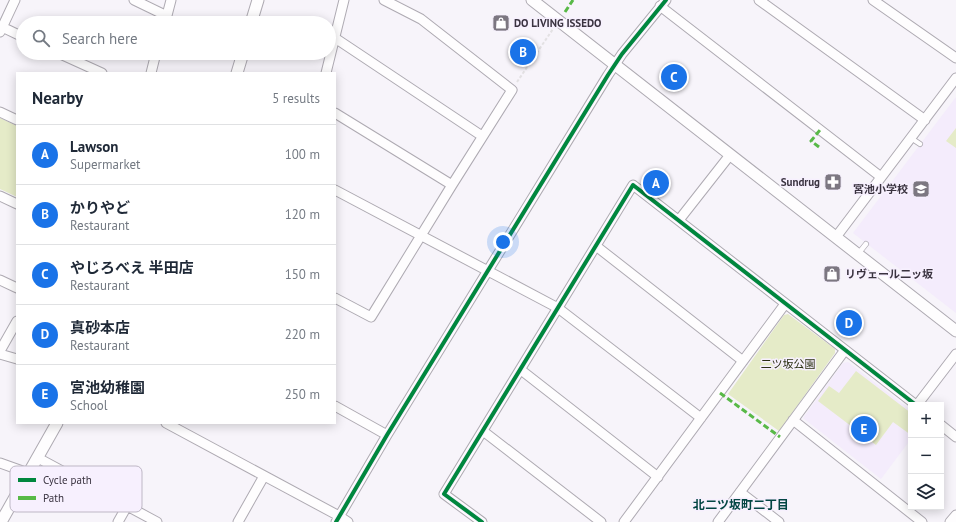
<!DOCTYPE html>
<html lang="en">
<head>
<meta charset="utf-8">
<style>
  body { margin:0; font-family:"PT Sans","Noto Sans JP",sans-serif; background:#f2f2f3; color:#1f2937 }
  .controls { position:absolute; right:12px; bottom:12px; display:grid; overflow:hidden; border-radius:0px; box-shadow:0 2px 10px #0003 }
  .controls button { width:36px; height:36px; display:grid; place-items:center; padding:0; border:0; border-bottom:1px solid #e0e1e3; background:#fff; color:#1f2937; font:20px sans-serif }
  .you { position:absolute; left:503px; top:242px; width:14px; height:14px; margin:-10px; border:3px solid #fff; border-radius:50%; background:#1a73e8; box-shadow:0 0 0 6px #1a73e833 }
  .badge { display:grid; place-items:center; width:26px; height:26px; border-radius:50%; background:#1a73e8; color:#fff; font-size:13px; font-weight:700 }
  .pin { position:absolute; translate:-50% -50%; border:2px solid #fff; box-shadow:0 1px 4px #0006 }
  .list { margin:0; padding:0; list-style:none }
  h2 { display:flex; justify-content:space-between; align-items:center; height:52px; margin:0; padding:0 16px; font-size:17px }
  h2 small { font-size:13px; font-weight:400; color:#747a83 }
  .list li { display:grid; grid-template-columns:26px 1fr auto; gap:12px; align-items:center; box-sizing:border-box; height:60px; padding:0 16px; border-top:1px solid #e0e1e3 }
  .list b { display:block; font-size:15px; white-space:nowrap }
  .list p { margin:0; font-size:13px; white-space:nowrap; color:#747a83 }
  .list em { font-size:13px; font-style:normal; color:#747a83 }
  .icon { flex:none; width:22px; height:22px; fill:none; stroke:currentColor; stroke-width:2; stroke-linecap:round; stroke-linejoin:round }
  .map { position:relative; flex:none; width:956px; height:522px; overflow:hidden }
  .search { position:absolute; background:#fff; box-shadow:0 2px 10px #0003; left:16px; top:16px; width:320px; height:44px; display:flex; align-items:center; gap:10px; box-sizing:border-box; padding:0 14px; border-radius:22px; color:#747a83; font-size:15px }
  .panel { position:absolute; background:#fff; box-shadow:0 2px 10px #0003; left:16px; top:72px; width:320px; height:352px; border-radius:0px }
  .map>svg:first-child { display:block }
  .built { fill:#f4ecfc }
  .green { fill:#e5ebc8 }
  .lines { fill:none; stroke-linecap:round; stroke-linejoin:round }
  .service-casing { stroke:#aeaab2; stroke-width:6 }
  .minor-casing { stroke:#aeaab2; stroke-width:11 }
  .tertiary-casing { stroke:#aeaab2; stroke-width:13 }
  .path { stroke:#e3e1e3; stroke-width:2; stroke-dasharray:3 2; stroke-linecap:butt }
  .service { stroke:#fefdfe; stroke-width:4.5 }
  .minor { stroke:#fefdfe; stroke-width:9 }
  .tertiary { stroke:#fefdfe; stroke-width:11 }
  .quiet { stroke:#58b947; stroke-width:3; stroke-dasharray:6 3; stroke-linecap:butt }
  .cycleway-casing { stroke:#f7f0fe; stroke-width:6 }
  .cycleway { stroke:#00873e; stroke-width:4 }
  .labels { text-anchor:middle; stroke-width:3; stroke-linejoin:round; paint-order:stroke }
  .poi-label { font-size:11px; font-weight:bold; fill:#3a3340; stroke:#f7f0fe; text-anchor:start }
  .park-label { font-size:11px; fill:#2b3012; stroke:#f7f0fe }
  .neighbourhood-label { font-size:12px; font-weight:bold; fill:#034643; stroke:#f7f0fe }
  .key { fill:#f7f0fe; stroke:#beb7c5; stroke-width:1 }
  .key-label { font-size:11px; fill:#3a3340 }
</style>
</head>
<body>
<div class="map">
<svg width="956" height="522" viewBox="0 0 956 522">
  <rect width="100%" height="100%" fill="#f7f4fa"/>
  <path class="built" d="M956,97V313L853,233Z
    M848,362L911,410V439L881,479L803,418L843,363Z"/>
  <path class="green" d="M0,118L17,126V197L0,189Z
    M956,128V148L946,141Z
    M788,314L835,349V353L779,431L728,394L784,315Z
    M856,371L911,413V435L893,422L876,445L818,401L829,386L839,393Z"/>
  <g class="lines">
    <g class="service-casing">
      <path id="service" d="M911,138L920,144
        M858,254L866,244"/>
    </g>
    <g class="minor-casing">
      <path id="minor" d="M134,0L167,16
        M759,0L925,120
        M873,0L956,58
        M660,6L881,177
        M165,23L171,0
        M0,26L23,37
        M0,32L15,0
        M335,38L482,136
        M58,53L102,73
        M151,73L156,53
        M326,73L344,0
        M0,112L17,120
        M335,113L452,185
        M335,190L558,308L701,418
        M0,196L17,204
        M679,220L730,155
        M836,237L956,78
        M596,246L743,361
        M0,280L17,288
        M335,298L371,317L452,185L512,90L421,19L384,0
        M0,351L17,321
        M0,354L17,359
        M521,370L658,477
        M917,405L956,354
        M335,406L387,435
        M793,420L922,522
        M166,423L339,516L348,522
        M941,425L956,437
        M483,431L601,522
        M38,458L157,522
        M0,463L28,473
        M740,492L779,522
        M118,522L127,506
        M238,522L264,476
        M336,522L387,435L608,75L622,54L666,0
        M482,522L444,494L633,185L916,405
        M624,522L785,304
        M718,522L845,350
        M950,522L956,515"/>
    </g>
    <g class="tertiary-casing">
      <path id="tertiary" d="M532,0L956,331
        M251,23L258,0
        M237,73L243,53
        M1,522L57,423"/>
    </g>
    <path class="path" d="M517,82L553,29"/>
    <use href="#service" class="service"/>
    <use href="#minor" class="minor"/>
    <use href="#tertiary" class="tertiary"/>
    <path class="quiet" d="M565,12L573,0
      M819,147L811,141L820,130
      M720,393L780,437"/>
    <g class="cycleway-casing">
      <path id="cycleway" d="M336,522L387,435L608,75L622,54L666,0
        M482,522L444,494L633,185L916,405"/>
    </g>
    <use href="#cycleway" class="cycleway"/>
  </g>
  <defs>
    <g id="shop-square" transform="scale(0.9)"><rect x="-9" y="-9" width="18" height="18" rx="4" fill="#7c7781" stroke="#f7f0fe"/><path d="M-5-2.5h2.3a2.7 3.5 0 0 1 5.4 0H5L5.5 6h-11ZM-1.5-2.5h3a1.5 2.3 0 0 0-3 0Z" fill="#fff"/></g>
    <g id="pharmacy-square" transform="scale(0.9)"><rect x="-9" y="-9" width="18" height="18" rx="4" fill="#7c7781" stroke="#f7f0fe"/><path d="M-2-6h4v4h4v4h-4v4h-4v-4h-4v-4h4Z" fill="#fff"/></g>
    <g id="school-square" transform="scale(0.9)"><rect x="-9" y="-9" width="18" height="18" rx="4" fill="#7c7781" stroke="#f7f0fe"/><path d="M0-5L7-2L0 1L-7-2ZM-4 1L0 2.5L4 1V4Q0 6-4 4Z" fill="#fff"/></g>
  </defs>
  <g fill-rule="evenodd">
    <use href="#shop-square" x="501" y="23"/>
    <use href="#pharmacy-square" x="833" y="182"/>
    <use href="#school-square" x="921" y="189"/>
    <use href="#shop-square" x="832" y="274"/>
  </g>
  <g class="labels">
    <g class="poi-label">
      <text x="514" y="27">DO LIVING ISSEDO</text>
      <text x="820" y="186" text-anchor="end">Sundrug</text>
      <text x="908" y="193" text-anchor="end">宮池小学校</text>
      <text x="845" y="278">リヴェール二ッ坂</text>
    </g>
    <g class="park-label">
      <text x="788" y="368">二ツ坂公園</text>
    </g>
    <g class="neighbourhood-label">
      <text x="741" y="509">北二ツ坂町二丁目</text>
    </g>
  </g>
  <rect x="10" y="466" width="132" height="46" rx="6" class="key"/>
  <rect x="18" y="478" width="18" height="4" fill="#00873e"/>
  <rect x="18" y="496" width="18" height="4" fill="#58b947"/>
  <g class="key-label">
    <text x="43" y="484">Cycle path</text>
    <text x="43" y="502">Path</text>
  </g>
</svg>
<div class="controls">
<button>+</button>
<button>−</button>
<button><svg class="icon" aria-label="layers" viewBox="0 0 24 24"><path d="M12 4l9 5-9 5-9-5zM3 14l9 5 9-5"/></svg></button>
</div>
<div class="you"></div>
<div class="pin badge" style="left:656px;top:183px">A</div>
<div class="pin badge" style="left:523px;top:52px">B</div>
<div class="pin badge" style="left:674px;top:77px">C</div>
<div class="pin badge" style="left:849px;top:323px">D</div>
<div class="pin badge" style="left:864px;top:429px">E</div>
<div class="search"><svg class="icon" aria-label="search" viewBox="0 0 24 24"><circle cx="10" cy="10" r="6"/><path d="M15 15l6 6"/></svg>Search here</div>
<section class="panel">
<h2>Nearby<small>5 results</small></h2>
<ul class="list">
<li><span class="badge">A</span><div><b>Lawson</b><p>Supermarket</p></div><em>100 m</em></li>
<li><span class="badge">B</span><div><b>かりやど</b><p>Restaurant</p></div><em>120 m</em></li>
<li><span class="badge">C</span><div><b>やじろべえ 半田店</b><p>Restaurant</p></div><em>150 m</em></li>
<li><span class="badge">D</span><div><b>真砂本店</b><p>Restaurant</p></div><em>220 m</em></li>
<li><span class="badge">E</span><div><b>宮池幼稚園</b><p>School</p></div><em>250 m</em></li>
</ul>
</section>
</div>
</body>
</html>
